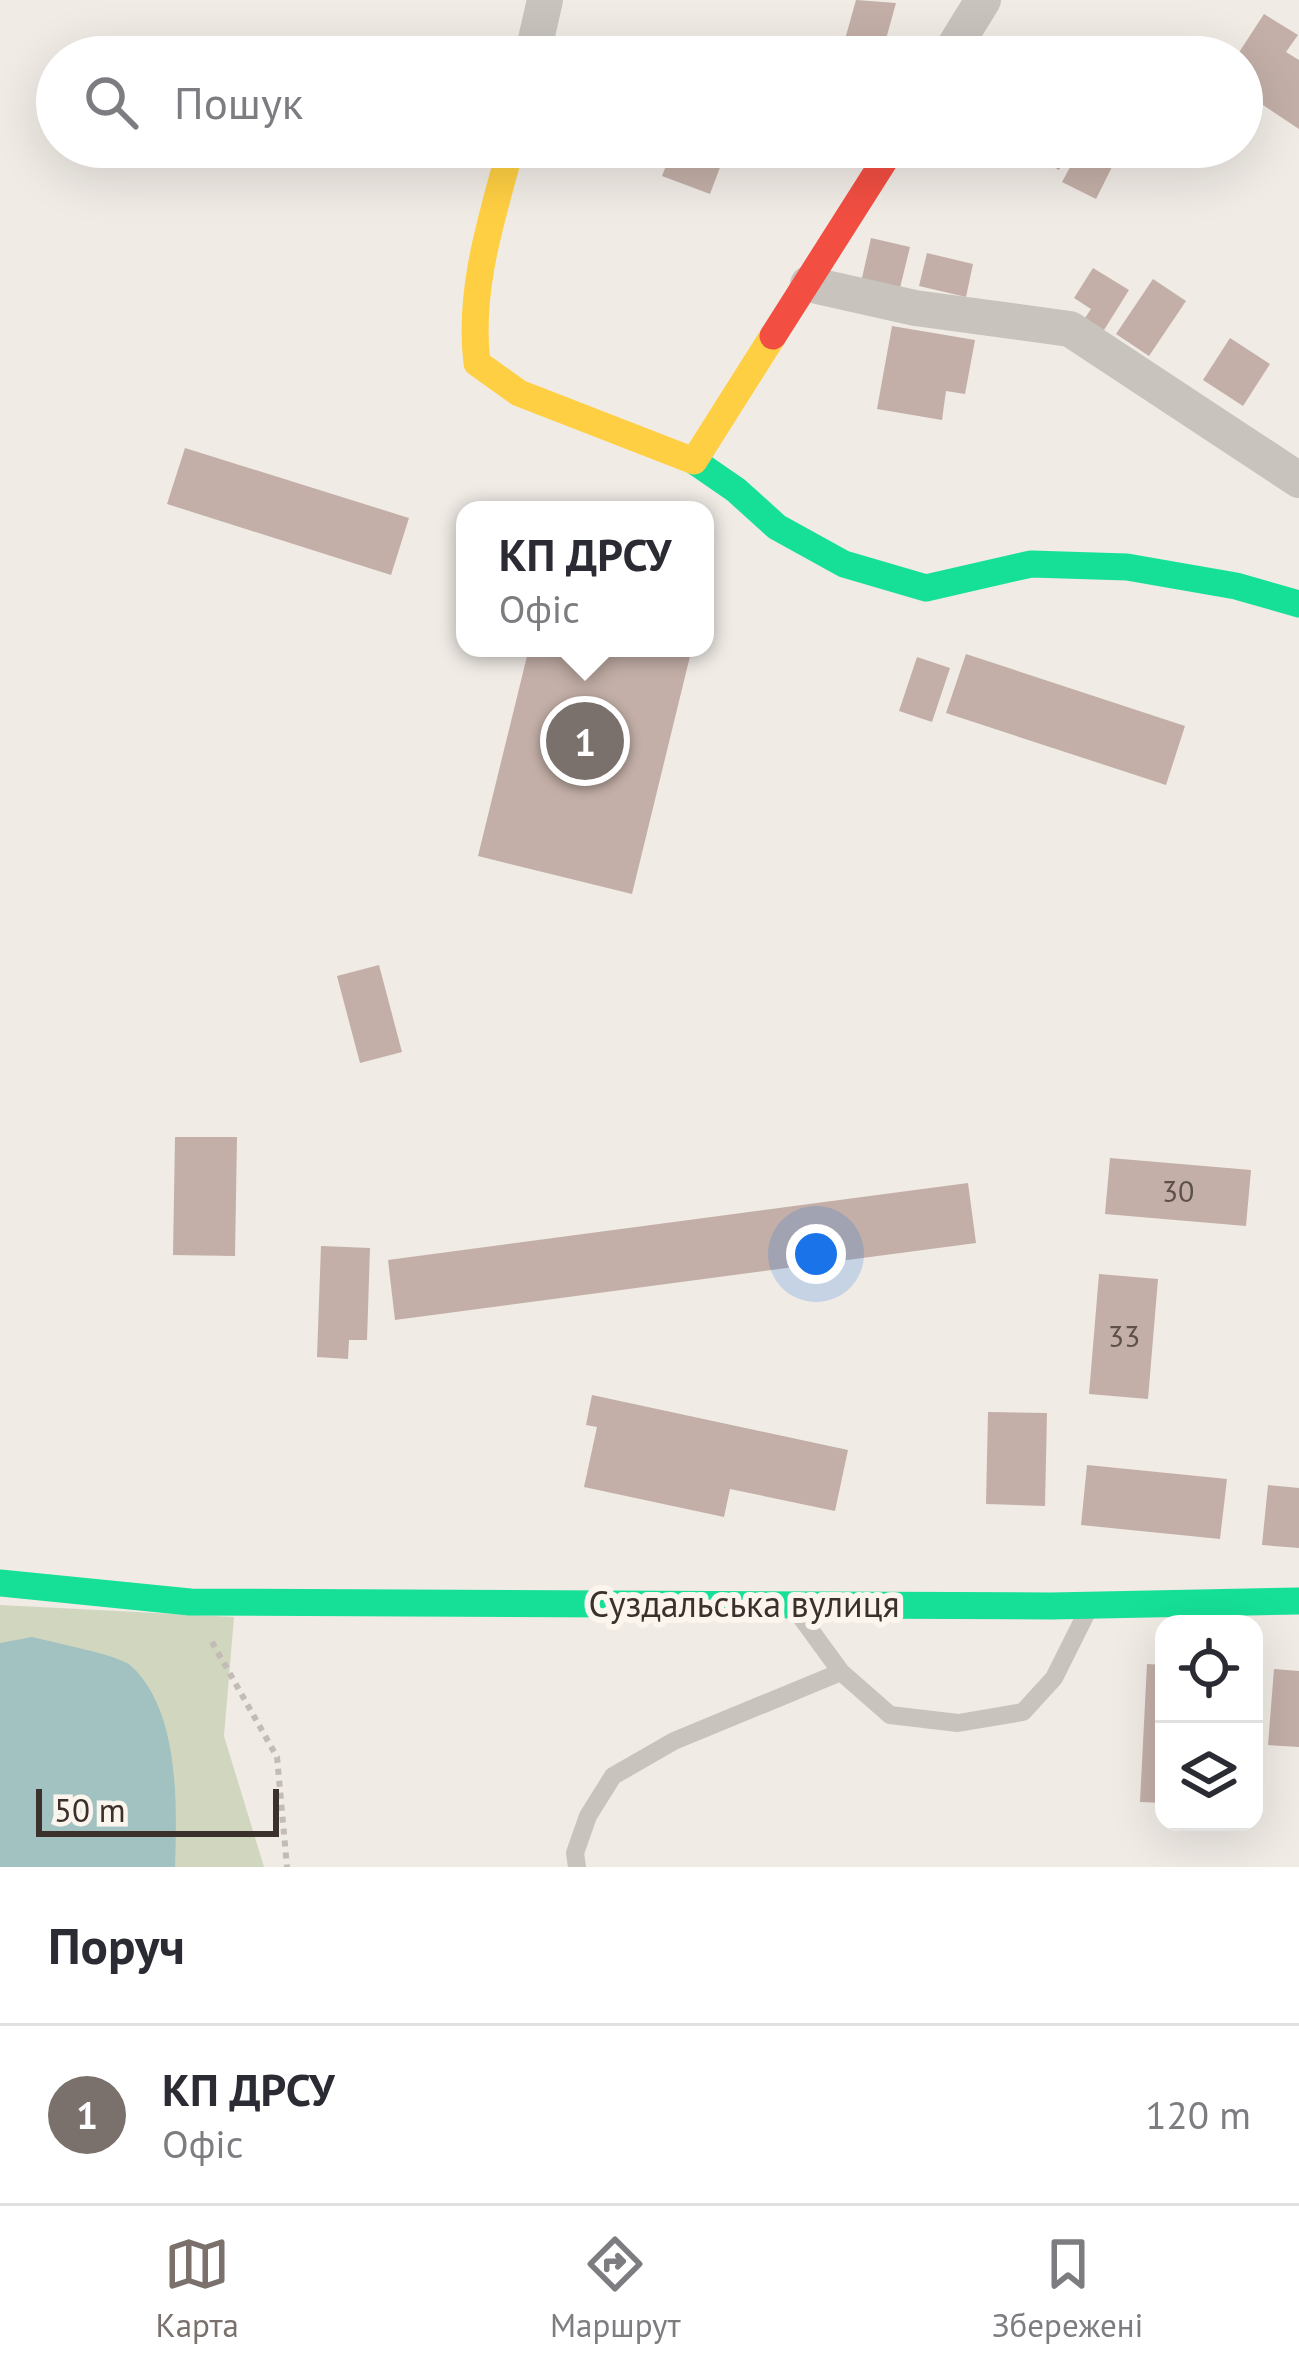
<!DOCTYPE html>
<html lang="uk">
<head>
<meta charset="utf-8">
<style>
  body { margin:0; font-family:"PT Sans",sans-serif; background:#f7f7f7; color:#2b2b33 }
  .controls { position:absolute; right:36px; bottom:36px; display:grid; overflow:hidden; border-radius:24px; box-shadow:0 12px 48px #0002 }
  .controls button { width:108px; height:108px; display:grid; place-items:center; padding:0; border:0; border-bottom:3px solid #e1e1e2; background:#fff; color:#2b2b33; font:60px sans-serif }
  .scale { position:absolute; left:36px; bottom:30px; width:243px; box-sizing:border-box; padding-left:12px; border:6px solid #3b302b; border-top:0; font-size:33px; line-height:42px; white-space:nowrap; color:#3b302b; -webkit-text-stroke:9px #fbf5ee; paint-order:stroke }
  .you { position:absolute; left:816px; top:1254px; width:42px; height:42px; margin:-30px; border:9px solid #fff; border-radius:50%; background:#1a73e8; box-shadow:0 0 0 18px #1a73e833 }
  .badge { display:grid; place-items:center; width:78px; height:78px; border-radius:50%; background:#7a716c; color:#fff; font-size:39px; font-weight:700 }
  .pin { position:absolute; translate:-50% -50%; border:6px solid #fff; box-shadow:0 3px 12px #0006 }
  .popup { position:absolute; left:456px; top:501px; width:258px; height:156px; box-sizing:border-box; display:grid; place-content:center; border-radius:24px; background:#fff; filter:drop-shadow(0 3px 9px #0005); font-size:39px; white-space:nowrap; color:#7c7c81 }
  .popup b { font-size:45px; color:#2b2b33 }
  .popup::after { content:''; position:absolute; left:50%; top:100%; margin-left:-24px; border:24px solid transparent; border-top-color:#fff }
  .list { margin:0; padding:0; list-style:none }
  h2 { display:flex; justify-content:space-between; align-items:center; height:156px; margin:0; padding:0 48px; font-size:51px }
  h2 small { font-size:39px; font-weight:400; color:#7c7c81 }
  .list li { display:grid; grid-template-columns:78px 1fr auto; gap:36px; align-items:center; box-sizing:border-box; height:180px; padding:0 48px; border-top:3px solid #e1e1e2 }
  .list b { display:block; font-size:45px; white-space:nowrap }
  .list p { margin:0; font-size:39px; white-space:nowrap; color:#7c7c81 }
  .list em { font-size:39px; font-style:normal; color:#7c7c81 }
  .icon { flex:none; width:66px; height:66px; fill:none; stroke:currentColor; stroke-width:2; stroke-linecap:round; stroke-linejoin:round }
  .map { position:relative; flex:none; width:1299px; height:1867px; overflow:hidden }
  .search { position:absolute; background:#fff; box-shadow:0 12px 48px #0002; left:36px; right:36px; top:36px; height:132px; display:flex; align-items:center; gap:30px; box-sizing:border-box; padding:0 42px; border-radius:66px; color:#7c7c81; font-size:45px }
  .sheet { height:336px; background:#fff }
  nav { display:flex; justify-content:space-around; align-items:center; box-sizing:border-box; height:168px; border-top:3px solid #e1e1e2; background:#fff; font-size:33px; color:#7c7c81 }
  nav a { display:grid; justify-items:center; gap:6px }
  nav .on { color:#7a716c }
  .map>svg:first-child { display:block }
  .green { fill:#d1d6bf }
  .water { fill:#a1c2c1 }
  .building { fill:#c3afa7 }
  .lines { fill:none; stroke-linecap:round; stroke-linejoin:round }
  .path { stroke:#c2bbb6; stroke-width:6; stroke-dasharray:6 6; stroke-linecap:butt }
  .lane { stroke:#c9c3be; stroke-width:18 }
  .street { stroke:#c9c3be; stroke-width:36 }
  .fast { stroke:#16e098; stroke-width:27 }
  .slow { stroke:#ffcf43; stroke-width:27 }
  .jam { stroke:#f24e42; stroke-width:27 }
  .labels { text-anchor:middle; stroke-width:12; stroke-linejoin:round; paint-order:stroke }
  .number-label { font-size:30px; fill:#5d504a }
  .street-label { font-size:36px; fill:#3b302b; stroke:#fbf5ee }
</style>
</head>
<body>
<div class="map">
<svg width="1299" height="1867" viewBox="0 0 1299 1867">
  <rect width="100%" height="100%" fill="#f0ebe5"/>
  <path class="green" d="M0,1605L234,1617L224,1736L264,1867H0Z"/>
  <path class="water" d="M32,1637C51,1642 118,1655 130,1665C180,1709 177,1806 175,1867H0V1643Z"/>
  <path class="building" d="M856,0L896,3L881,57H840Z
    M1264,14L1298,35L1286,52L1299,60V129L1242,91V57H1236Z
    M707,40L762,56V57H703Z
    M673,147H707L725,154L710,194L662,176Z
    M1030,147H1071L1059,170L1027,153Z
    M1081,147L1114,163L1096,199L1062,182Z
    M871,238L910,247L898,296L860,287Z
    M927,253L973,264L966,297L919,286Z
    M1093,268L1129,290L1104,330L1085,318L1091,309L1074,298Z
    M1153,279L1186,301L1149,356L1116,334Z
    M892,326L975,340L965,394L946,391L942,420L877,409Z
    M1230,338L1270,364L1243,406L1203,380Z
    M185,448L409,518L391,575L167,504Z
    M529,648H692L632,894L478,856Z
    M966,654L1185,726L1166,785L946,713Z
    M917,657L950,668L932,722L899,711Z
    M379,965L402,1052L360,1063L337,976Z
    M175,1137H237L235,1256L173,1255Z
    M1110,1158L1251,1170L1246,1226L1105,1214Z
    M968,1183L976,1243L395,1320L388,1260Z
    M321,1246L370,1248L367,1340H349L348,1359L317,1357Z
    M1099,1274L1158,1279L1148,1399L1089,1394Z
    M592,1395L848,1450L835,1511L730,1489L724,1517L584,1487L597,1427L586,1425Z
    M988,1412L1047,1413L1045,1506L986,1504Z
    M1087,1465L1227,1479L1220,1539L1081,1525Z
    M1268,1485L1299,1488V1548L1262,1545Z
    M1147,1664L1164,1665V1803L1140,1802Z
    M1274,1669L1299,1671V1747L1268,1745Z"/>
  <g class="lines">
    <path class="path" d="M212,1642L277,1757L287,1867"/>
    <path class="lane" d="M798,1613L841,1672L890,1715L958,1723L1023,1712L1054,1678L1087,1612
      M577,1867L575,1853L588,1816L613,1776L674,1741L841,1672"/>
    <path class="street" d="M532,57L545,0
      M948,57L983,0
      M808,284L915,308L1070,329L1299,480"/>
    <path class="fast" d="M694,461L736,490L777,527L844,564L926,588L1031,564L1127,567L1236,586L1299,604
      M0,1583L190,1602L1051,1606L1299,1601"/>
    <path class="slow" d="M511,147C492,218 468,289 477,363L519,393L694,461L773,336"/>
    <path class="jam" d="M773,336L893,147"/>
  </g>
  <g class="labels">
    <g class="number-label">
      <text x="1178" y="1202">30</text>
      <text x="1124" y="1347">33</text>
    </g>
    <g class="street-label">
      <text x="744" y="1617">Суздальська вулиця</text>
    </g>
  </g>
</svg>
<div class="controls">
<button><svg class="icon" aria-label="locate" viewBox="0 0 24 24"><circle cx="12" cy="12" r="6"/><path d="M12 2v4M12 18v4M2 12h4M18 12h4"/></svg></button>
<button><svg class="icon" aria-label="layers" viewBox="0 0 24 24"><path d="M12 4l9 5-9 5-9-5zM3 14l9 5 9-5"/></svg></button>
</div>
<div class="scale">50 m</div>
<div class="you"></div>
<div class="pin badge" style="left:585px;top:741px">1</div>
<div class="popup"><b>КП ДРСУ</b>Офіс</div>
<div class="search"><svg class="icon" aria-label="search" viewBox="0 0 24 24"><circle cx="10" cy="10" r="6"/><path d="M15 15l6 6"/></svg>Пошук</div>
</div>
<section class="sheet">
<h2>Поруч<small></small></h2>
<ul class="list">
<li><span class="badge">1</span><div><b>КП ДРСУ</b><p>Офіс</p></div><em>120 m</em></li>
</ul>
</section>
<nav>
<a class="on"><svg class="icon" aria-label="map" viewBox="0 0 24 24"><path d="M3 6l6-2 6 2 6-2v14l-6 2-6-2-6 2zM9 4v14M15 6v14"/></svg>Карта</a>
<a><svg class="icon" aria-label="directions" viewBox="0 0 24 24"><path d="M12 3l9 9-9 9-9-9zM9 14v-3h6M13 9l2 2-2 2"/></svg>Маршрут</a>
<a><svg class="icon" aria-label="saved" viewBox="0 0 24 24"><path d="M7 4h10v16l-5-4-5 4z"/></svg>Збережені</a>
</nav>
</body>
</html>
